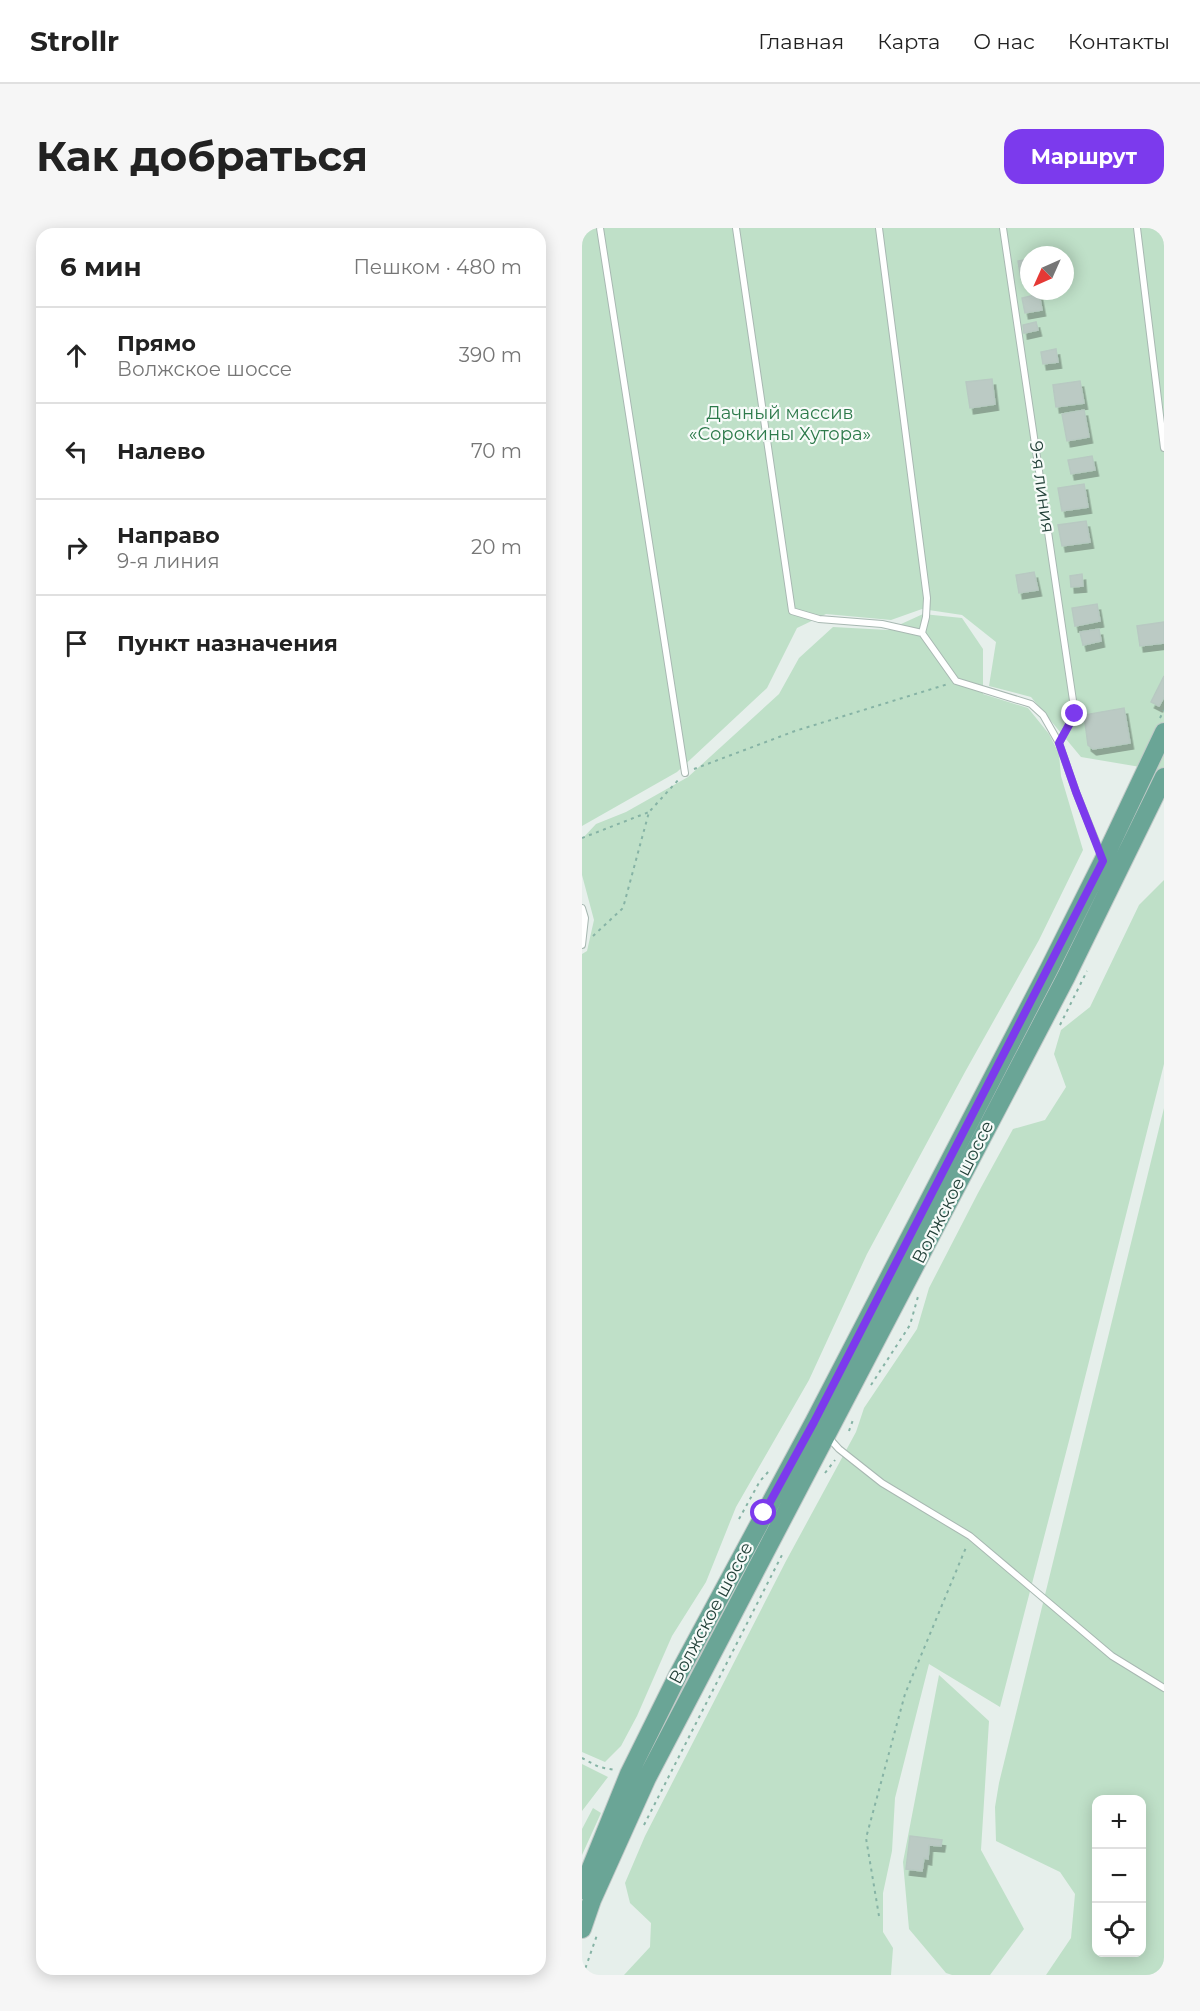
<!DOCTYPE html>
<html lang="ru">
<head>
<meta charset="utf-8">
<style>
  body { margin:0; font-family:Montserrat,sans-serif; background:#f6f6f6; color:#222 }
  .controls { position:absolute; right:18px; bottom:18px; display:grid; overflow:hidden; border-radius:12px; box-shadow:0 3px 15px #0003 }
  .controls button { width:54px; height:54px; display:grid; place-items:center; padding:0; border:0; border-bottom:2px solid #e0e0e0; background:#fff; color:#222; font:30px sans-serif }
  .compass { position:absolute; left:438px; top:18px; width:54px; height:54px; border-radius:50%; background:#fff; box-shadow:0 3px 15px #0003; rotate:225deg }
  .stop { position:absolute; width:18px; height:18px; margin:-14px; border:4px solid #7c3aed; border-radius:50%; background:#fff }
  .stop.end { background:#7c3aed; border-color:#fff; box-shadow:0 2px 6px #0008 }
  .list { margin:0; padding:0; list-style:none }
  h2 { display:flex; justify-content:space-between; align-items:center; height:78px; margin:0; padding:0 24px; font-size:26px }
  h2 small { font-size:20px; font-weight:400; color:#767676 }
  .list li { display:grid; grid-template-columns:39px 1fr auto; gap:18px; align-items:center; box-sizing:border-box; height:96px; padding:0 24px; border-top:2px solid #e0e0e0 }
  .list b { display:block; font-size:22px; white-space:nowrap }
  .list p { margin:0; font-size:20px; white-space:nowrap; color:#767676 }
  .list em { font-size:20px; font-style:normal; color:#767676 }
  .icon { flex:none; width:33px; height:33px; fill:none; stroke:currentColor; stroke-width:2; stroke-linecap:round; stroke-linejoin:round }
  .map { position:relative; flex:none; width:582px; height:1747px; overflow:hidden; border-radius:18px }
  header { display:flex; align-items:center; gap:36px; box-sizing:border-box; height:84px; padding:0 30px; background:#fff; border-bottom:2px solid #e0e0e0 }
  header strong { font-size:28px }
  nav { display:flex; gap:33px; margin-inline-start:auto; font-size:21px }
  .intro { display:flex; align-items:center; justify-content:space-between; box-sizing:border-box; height:144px; padding:0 36px }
  h1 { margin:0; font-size:42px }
  .button { padding:15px 27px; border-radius:18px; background:#7c3aed; color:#fff; font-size:21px; font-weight:700 }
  main { display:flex; gap:36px; padding:0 36px }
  aside { flex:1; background:#fff; border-radius:18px; box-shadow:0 3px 15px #0003 }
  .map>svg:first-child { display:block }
  .green { fill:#bfe0c8; fill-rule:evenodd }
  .building { fill:#bbcac4; stroke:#b8c9c2; stroke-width:1.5; filter:url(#shadow) }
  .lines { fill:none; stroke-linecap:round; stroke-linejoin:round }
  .service-casing { stroke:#a8b8b2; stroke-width:8 }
  .primary-casing { stroke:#c2cac8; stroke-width:20 }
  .path { stroke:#86b3a5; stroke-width:2; stroke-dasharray:3 4.5; stroke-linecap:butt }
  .service { stroke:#fff; stroke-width:6 }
  .primary { stroke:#6aa596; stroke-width:18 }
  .route { stroke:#7c3aed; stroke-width:8 }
  .labels { text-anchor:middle; stroke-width:4.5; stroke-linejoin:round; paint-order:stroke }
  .park-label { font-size:18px; fill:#2d7a4b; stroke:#f7fbf9 }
  .street-label { font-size:18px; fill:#24423a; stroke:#f7fbf9 }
</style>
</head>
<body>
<header>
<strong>Strollr</strong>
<nav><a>Главная</a><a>Карта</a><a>О нас</a><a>Контакты</a></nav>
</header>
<div class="intro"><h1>Как добраться</h1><a class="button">Маршрут</a></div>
<main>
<aside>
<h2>6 мин<small>Пешком · 480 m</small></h2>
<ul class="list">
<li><svg class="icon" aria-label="ahead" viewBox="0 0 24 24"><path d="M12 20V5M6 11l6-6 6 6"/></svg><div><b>Прямо</b><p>Волжское шоссе</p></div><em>390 m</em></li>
<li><svg class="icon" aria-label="left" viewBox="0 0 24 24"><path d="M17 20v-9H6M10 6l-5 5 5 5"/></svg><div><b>Налево</b></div><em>70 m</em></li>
<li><svg class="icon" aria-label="right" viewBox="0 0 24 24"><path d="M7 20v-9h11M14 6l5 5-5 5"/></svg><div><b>Направо</b><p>9-я линия</p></div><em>20 m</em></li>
<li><svg class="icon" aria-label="arrive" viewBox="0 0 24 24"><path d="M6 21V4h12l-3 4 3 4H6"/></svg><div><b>Пункт назначения</b></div></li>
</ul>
</aside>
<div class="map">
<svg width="582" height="1747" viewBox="0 0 582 1747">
  <defs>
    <filter id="shadow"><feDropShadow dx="3.5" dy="6" stdDeviation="0" flood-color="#0004"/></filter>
  </defs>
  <rect width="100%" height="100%" fill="#e6efeb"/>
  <path class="green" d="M0,0H582V543L499,529L449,469L407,458L414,414L380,387L340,381L309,392L244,386L215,400L185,460L95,544L0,598ZM447,27H483V63H447Z
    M341,386L380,390L401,421V466L446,480L467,506L477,526L479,548L501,622L457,712L383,844L285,1026L227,1152L154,1279L124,1354L90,1408L55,1488L39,1518L23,1534L0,1524V726L5,723L12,692L0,647V611L14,596L44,584L106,549L197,466L217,430L251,399L306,402Z
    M582,652V836L488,1209L418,1479L347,1436L313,1570L310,1623L301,1665V1704L311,1720L309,1747H42L68,1719L69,1695L48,1675L43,1655L63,1608L204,1333L274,1204L282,1180L335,1101L347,1060L396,965L431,901L463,892L484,859L472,826L479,802L508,779L557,677Z
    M582,880V1747H464L489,1710L493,1666L478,1644L414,1613L413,1579L417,1555ZM514,1572H560V1724H514Z
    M357,1447L407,1493L399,1622L442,1701L408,1747H370L364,1745L327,1701L321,1634Z
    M0,1536L26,1549L0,1583Z
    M11,1580L19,1585L0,1627V1601Z"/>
  <path class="building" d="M447,31V50L439,51L436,33Z
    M457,66L460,82L443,85L440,70Z
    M454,94L456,102L442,105L441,97Z
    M474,121L476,134L461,136L459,124Z
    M410,151L413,176L388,180L384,154Z
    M498,153L502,175L474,179L471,157Z
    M502,182L507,209L485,213L480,186Z
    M510,228L513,242L489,246L486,232Z
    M502,256L506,279L480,283L476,260Z
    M504,293L508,314L480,318L476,297Z
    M452,344L456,362L437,365L434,347Z
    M500,346L501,358L489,359L488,348Z
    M515,376L518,393L493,398L490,380Z
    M582,394V415L558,418L555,398Z
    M517,401L519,413L501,417L498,404Z
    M582,448V469L577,478L569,474Z
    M542,480L548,515L511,521L506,517L502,487Z
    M328,1608L360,1612L359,1618L347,1617L346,1631L342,1630L340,1643L324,1641Z"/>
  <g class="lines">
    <g class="service-casing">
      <path id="service" d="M18,0L103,545
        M154,0L210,383L237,391L300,396L340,405L374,453L449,476L461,487L477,515L494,564L519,626
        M297,0L345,370L344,389L340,405
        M421,0L493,486L477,515
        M555,0L582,220
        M0,680L3,690L0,717
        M247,1210L257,1221L300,1255L388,1308L530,1428L582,1460"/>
    </g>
    <g class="primary-casing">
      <path id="primary" d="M0,1662L47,1546L96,1447L232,1194L467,741L521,633L582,504
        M0,1701L10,1672L65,1550L484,749L582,549"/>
    </g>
    <path class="path" d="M578,490L582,482
      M112,541L213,503L366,456
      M0,610L67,584
      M11,708L41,680L67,584L98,550
      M478,797L505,743
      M289,1157L328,1097L337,1065
      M267,1203L272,1189
      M243,1245L253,1232
      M157,1291L178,1253L187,1243
      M0,1530L17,1539L33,1542
      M62,1597L201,1325
      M297,1688L284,1610L323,1466L385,1317
      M1,1747L15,1707"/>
    <use href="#service" class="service"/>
    <use href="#primary" class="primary"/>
  </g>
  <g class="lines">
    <path class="route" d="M182,1285L232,1194L521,633L494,564L477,515L493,486"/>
  </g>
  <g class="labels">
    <g class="park-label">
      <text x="198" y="191">Дачный массив<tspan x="198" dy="21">«Сорокины Хутора»</tspan></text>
    </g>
    <g class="street-label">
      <text transform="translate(460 259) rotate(82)" y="6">9-я линия</text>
      <text transform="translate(371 964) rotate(-63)" y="6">Волжское шоссе</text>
      <text transform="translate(129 1385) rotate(-62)" y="6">Волжское шоссе</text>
    </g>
  </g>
</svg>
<div class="controls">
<button>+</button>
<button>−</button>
<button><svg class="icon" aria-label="locate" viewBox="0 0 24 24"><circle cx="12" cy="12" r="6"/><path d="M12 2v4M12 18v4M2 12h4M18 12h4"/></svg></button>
</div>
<svg class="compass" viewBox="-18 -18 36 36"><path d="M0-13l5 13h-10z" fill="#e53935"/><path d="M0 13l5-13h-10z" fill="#767676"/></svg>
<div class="stop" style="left:182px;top:1285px"></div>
<div class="stop end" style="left:493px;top:486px"></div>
</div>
</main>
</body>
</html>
